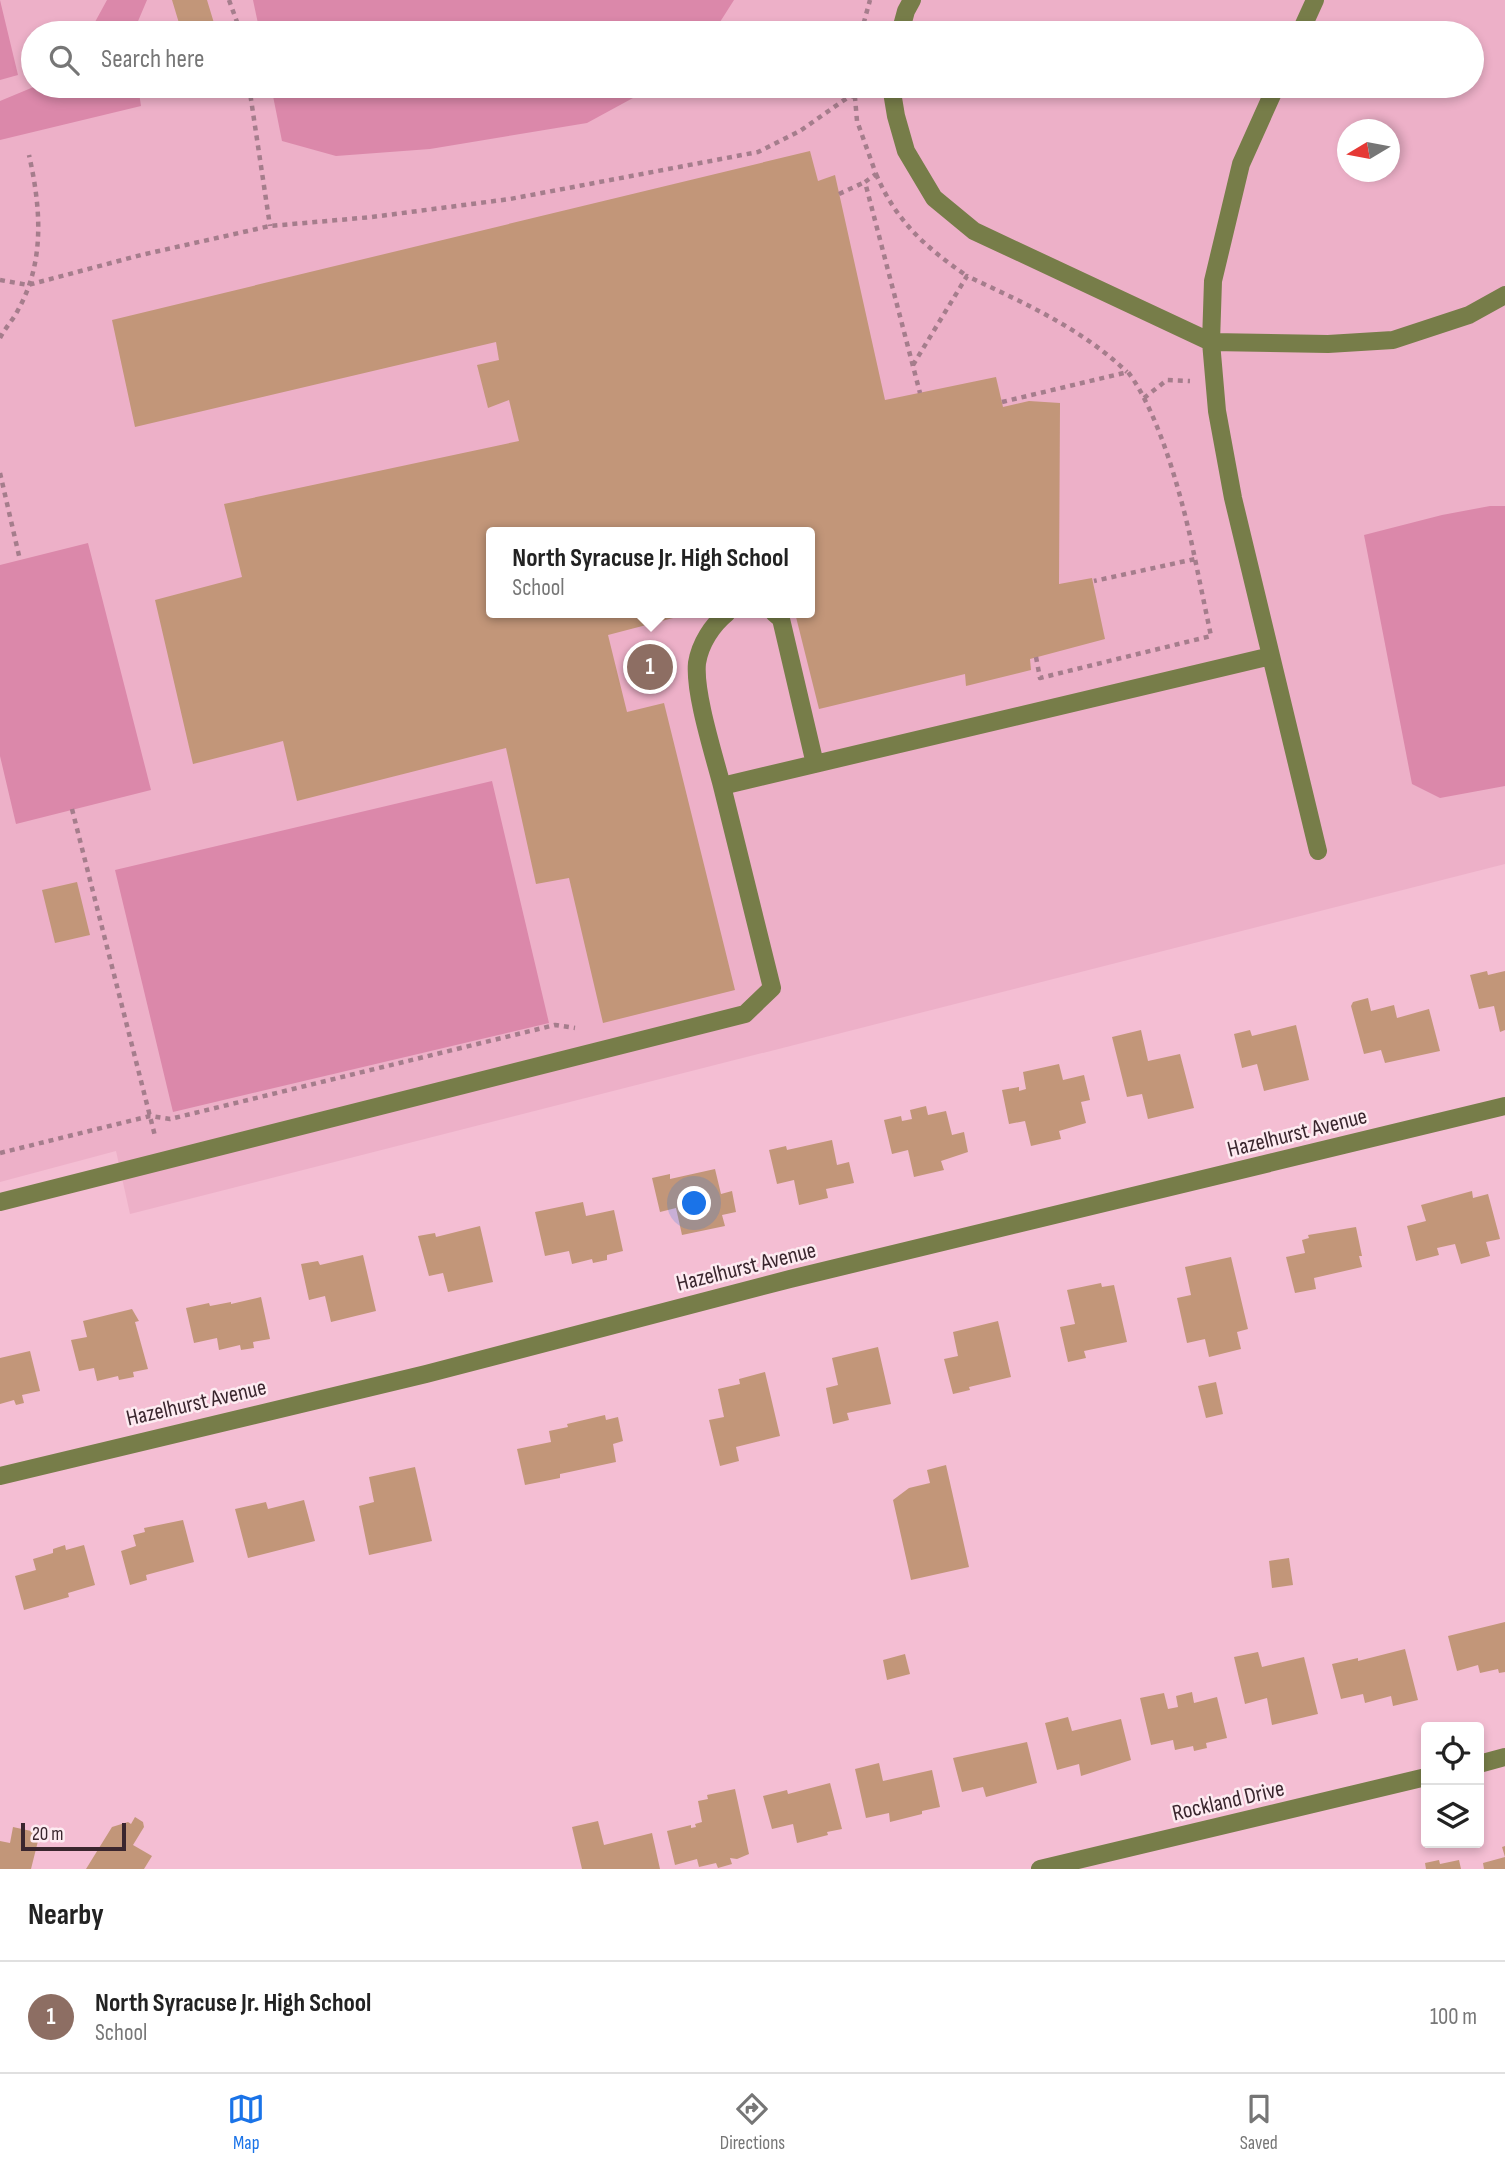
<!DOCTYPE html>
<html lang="en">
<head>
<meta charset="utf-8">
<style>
  body { margin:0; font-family:"Sofia Sans Condensed",sans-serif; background:#f6f6f6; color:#222 }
  .controls { position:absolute; right:21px; bottom:21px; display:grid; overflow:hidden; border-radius:7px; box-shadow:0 4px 10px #0003 }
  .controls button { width:63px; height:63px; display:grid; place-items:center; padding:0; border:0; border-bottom:2px solid #e0e0e0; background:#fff; color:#222; font:35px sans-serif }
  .compass { position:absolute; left:1337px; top:119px; width:63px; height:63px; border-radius:50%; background:#fff; box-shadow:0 4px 10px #0003; rotate:260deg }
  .scale { position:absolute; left:21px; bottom:18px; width:105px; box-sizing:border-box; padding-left:7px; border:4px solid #3a262e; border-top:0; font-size:19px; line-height:24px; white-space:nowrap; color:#3a262e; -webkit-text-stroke:5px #fdebf1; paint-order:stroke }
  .you { position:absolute; left:695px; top:1204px; width:24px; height:24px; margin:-18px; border:5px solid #fff; border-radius:50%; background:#1a73e8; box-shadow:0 0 0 10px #1a73e833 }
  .badge { display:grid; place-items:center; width:46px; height:46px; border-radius:50%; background:#1a73e8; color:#fff; font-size:23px; font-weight:700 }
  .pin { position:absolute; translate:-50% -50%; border:4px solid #fff; box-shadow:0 2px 7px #0006 }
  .popup { position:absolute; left:486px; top:527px; width:329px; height:91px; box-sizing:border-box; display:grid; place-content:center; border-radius:7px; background:#fff; filter:drop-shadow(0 2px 5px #0005); font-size:23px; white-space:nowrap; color:#767676 }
  .popup b { font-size:26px; color:#222 }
  .popup::after { content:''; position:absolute; left:50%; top:100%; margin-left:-14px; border:14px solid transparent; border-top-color:#fff }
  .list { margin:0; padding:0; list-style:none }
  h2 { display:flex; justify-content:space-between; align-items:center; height:91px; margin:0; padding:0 28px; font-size:30px }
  h2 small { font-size:23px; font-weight:400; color:#767676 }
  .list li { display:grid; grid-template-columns:46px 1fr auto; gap:21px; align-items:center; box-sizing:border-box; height:112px; padding:0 28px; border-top:2px solid #e0e0e0 }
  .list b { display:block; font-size:26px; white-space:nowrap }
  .list p { margin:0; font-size:23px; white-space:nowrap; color:#767676 }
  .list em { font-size:23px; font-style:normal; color:#767676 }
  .icon { flex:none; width:38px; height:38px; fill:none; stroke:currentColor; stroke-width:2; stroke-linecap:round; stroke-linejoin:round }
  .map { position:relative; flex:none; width:1505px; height:1869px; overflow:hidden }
  .search { position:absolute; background:#fff; box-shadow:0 4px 10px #0003; left:21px; right:21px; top:21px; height:77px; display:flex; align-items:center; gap:18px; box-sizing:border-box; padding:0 24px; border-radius:38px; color:#767676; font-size:26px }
  .sheet { height:203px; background:#fff }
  nav { display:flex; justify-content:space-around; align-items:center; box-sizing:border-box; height:98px; border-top:2px solid #e0e0e0; background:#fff; font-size:19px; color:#767676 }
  nav a { display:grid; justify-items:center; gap:4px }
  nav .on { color:#1a73e8 }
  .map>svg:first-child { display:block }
  .built { fill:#edb0c8; fill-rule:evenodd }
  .green { fill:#db88aa }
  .building { fill:#c29679 }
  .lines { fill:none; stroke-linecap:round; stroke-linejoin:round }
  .path { stroke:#a57d8c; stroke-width:4.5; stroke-dasharray:5 5; stroke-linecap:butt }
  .minor { stroke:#777d49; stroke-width:18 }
  .labels { text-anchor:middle; stroke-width:5; stroke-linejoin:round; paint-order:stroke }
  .street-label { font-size:23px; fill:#3a262e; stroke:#fdebf1 }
</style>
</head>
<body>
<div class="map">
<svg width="1505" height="1869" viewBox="0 0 1505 1869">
  <rect width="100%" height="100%" fill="#f4bed3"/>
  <path class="built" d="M0,0H1505V864L130,1214L116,1151L0,1182ZM33,33H1472V86H33ZM1348,130H1390V172H1348ZM491,532H809V613H491Z"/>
  <path class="green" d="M0,0L18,75L0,80Z
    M107,0H147L133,33H89Z
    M253,0H734L713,33H260Z
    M36,86H138L141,106L0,140V101Z
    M271,86H655L587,123L430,149L336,156L282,141Z
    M1490,506H1505V786L1440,798L1412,784L1364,535L1442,515Z
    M88,543L151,790L16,824L0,756V565Z
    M492,781L549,1023L173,1112L115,870Z"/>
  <path class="building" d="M172,0H207L217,33H182Z
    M810,151L818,181L835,175L885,400L996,377L1003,407L1029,401L1060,403L1059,584L1092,578L1105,639L1030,659L1031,670L966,686L965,674L819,709L795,613H809V532H491V613H676L677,617L608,635L627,712L664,703L735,990L603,1023L569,878L536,884L506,748L297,801L283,741L193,764L155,600L242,577L224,504L519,441L509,400L488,408L477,365L499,360L496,342L135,427L112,320Z
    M77,882L90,935L55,943L42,890Z
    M1487,971L1488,975L1505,971V1030L1500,1032L1494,1006L1479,1009L1470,975Z
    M1368,998L1371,1011L1394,1005L1397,1018L1429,1009L1440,1051L1385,1063L1381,1050L1364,1054L1351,1006L1353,1002Z
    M1296,1025L1309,1080L1264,1091L1257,1064L1242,1068L1234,1034L1250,1030L1252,1036Z
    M1141,1030L1148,1061L1180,1054L1194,1108L1148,1119L1142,1094L1127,1097L1112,1037Z
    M1059,1064L1063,1080L1084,1075L1090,1100L1081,1102L1086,1123L1059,1131L1061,1139L1031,1146L1025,1121L1009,1124L1002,1090L1019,1087V1091L1026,1089L1023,1072Z
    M926,1106L928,1115L946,1111L952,1135L964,1132L968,1152L941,1161L944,1170L914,1177L908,1150L892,1154L884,1120L901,1116L902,1121L912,1119L910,1110Z
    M832,1140L837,1165L849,1162L854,1183L826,1189L828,1198L799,1205L794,1180L777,1184L769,1150L786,1146L787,1150Z
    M715,1169L721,1194L732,1191L736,1212L722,1215L725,1226L682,1235L676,1208L660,1212L652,1178L670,1174V1179Z
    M1472,1191L1473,1198L1488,1194L1500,1239L1486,1242L1490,1256L1461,1264L1455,1244L1437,1248L1439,1255L1416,1261L1407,1226L1426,1221L1421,1205Z
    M583,1202L586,1216L614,1210L623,1251L607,1255V1260L593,1263L592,1259L572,1264L569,1251L545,1256L535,1212Z
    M480,1226L493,1282L448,1292L443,1273L429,1276L418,1236L435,1233L436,1237Z
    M1356,1227L1362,1256H1359L1362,1267L1314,1278L1316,1289L1295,1293L1286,1257L1305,1253L1302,1240L1309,1238L1308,1235Z
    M363,1255L376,1311L331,1322L325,1296L309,1300L301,1264L318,1261L320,1265Z
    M1231,1257L1248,1329L1237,1332L1241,1349L1209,1357L1205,1339L1187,1343L1177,1298L1191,1295L1185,1267Z
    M1101,1283L1102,1287L1114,1285L1127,1342L1084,1351L1086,1358L1068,1362L1060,1327L1075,1324L1067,1290Z
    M261,1297L270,1339L253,1342L254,1348L241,1350L240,1345L219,1350L217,1338L194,1343L186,1308L209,1303L210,1306L231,1302V1304Z
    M132,1309L139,1321L135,1322L148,1369L133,1372L134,1377L119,1380L118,1376L97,1381L94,1368L79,1371L71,1340L87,1337L83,1321Z
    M998,1321L1011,1377L969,1387L970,1390L953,1394L944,1359L958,1356L953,1332Z
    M878,1347L891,1404L847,1413L849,1420L833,1424L826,1388L838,1385L832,1358Z
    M30,1351L40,1391L22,1395L24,1403L16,1405L14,1400L0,1404V1358Z
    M765,1372L780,1436L736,1447L739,1461L720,1466L709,1420L724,1417L718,1389L740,1384L739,1379Z
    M1216,1382L1223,1414L1206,1418L1198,1386Z
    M605,1415L606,1420L618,1417L623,1441L613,1444L616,1462L560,1474V1478L525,1485L517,1449L551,1442L549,1431L568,1427L567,1424Z
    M946,1465L969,1567L911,1580L893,1500L909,1488L930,1483L927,1470Z
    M415,1467L432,1541L369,1555L359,1506L374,1502L369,1477Z
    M304,1500L315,1541L248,1558L235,1509L266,1502L268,1509Z
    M183,1520L194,1562L146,1575L147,1580L130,1585L121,1551L136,1546L133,1535L145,1532L144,1528Z
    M65,1545L66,1550L84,1545L95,1585L68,1593L69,1597L24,1610L15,1576L36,1570L33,1559L53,1553V1549Z
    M1289,1558L1293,1585L1272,1588L1269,1561Z
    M1505,1622V1672L1499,1673L1498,1669L1480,1673L1478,1665L1457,1671L1448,1636Z
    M1405,1649L1418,1700L1393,1706L1391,1696L1365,1703L1363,1694L1341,1699L1332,1664L1358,1658V1661Z
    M1258,1652L1262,1667L1304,1657L1318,1714L1272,1725L1267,1698L1245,1704L1234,1657Z
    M905,1654L910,1674L887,1680L883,1660Z
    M1192,1692L1194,1703L1217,1697L1227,1738L1206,1743L1207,1748L1194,1751L1193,1746L1175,1750L1173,1740L1151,1745L1140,1698L1164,1693L1168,1709L1178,1707L1176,1696Z
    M1068,1717L1072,1731L1121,1719L1131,1760L1081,1776L1079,1764L1057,1770L1045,1723Z
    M1027,1742L1037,1783L986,1797L983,1787L962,1792L953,1758Z
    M879,1763L883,1781L932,1770L940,1807L922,1811V1814L890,1822L889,1813L866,1818L855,1769Z
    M830,1783L842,1829L827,1832L828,1835L797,1843L793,1824L772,1829L763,1796L787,1790L788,1794Z
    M735,1789L749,1854L737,1859L730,1858L732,1864L718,1868L716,1863L699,1867L697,1859L675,1865L667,1831L691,1825V1828L696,1827L695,1824L702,1822L698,1801L708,1799L707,1795Z
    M135,1817L143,1822L144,1827L133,1845L152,1856L144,1869H86L112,1827L128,1822L131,1824Z
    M598,1821L604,1845L652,1833L660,1869H582L572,1827Z
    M13,1827L40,1833L31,1869H0V1841L10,1843Z
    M1505,1846V1869H1484L1483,1863L1505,1857L1502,1847Z
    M1439,1860L1440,1864L1459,1860L1461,1869H1426L1425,1863Z"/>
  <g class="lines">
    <path class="path" d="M229,0L241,33
      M861,33L870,0
      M249,86L270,226
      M854,86L857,121L876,174L865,182L920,393
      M876,174C896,221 925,247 967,276
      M839,194L865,182
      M0,280L28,285L141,255L270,226L372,217L510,199L758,152L800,131L847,98L865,92
      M0,338C5,328 13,320 18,310C45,262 41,208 29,155
      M913,365L967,276C1024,303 1081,328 1127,372
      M1144,398L1167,380L1190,381
      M1002,402L1128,372C1161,416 1184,505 1195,559L1094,581
      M0,473L20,560
      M1036,657L1040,678L1211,636L1195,559
      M72,809L155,1136
      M0,1153L150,1116L170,1119L555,1025L575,1028"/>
    <path class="minor" d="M900,33L906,11L912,0
      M1300,33L1315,0
      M891,86L896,116L906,151L934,198L974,231L1211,342L1328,344L1393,340L1469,315L1505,295
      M1276,86L1241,164L1213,281L1211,342L1217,411L1233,498L1318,851
      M774,613L781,619L815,764
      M722,786C714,755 694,693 697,663C700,644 712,625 727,613
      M0,1202L745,1014L772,988L722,786L1271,656
      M0,1476L426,1374L790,1279L1505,1106
      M1479,1764L1505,1757
      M1040,1869L1426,1777"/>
  </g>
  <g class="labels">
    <g class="street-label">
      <text transform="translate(1297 1132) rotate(-14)" y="8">Hazelhurst Avenue</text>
      <text transform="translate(746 1266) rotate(-14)" y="8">Hazelhurst Avenue</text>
      <text transform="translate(196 1402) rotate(-13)" y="8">Hazelhurst Avenue</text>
      <text transform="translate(1228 1800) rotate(-13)" y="8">Rockland Drive</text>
    </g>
  </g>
</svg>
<div class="controls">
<button><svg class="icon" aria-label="locate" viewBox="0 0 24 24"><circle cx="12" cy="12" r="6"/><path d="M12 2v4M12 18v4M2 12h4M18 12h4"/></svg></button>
<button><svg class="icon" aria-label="layers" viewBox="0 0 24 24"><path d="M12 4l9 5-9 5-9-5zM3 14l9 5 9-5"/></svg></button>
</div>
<svg class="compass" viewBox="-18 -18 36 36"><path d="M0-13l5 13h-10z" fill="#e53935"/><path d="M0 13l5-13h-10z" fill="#767676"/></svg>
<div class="scale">20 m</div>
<div class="you"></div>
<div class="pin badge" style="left:650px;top:667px;background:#8d6e63">1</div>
<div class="popup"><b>North Syracuse Jr. High School</b>School</div>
<div class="search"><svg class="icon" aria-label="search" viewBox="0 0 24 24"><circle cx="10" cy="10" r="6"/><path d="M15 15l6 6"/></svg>Search here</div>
</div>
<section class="sheet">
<h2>Nearby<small></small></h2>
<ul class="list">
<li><span class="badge" style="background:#8d6e63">1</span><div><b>North Syracuse Jr. High School</b><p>School</p></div><em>100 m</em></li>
</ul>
</section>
<nav>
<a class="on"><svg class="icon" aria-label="map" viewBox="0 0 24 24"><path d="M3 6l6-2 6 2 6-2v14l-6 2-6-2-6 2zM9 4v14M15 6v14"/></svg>Map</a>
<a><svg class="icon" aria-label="directions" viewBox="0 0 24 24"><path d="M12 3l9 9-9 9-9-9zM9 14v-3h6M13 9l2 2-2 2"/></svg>Directions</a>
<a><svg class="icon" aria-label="saved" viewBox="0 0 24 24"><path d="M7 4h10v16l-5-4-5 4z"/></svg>Saved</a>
</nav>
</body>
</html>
